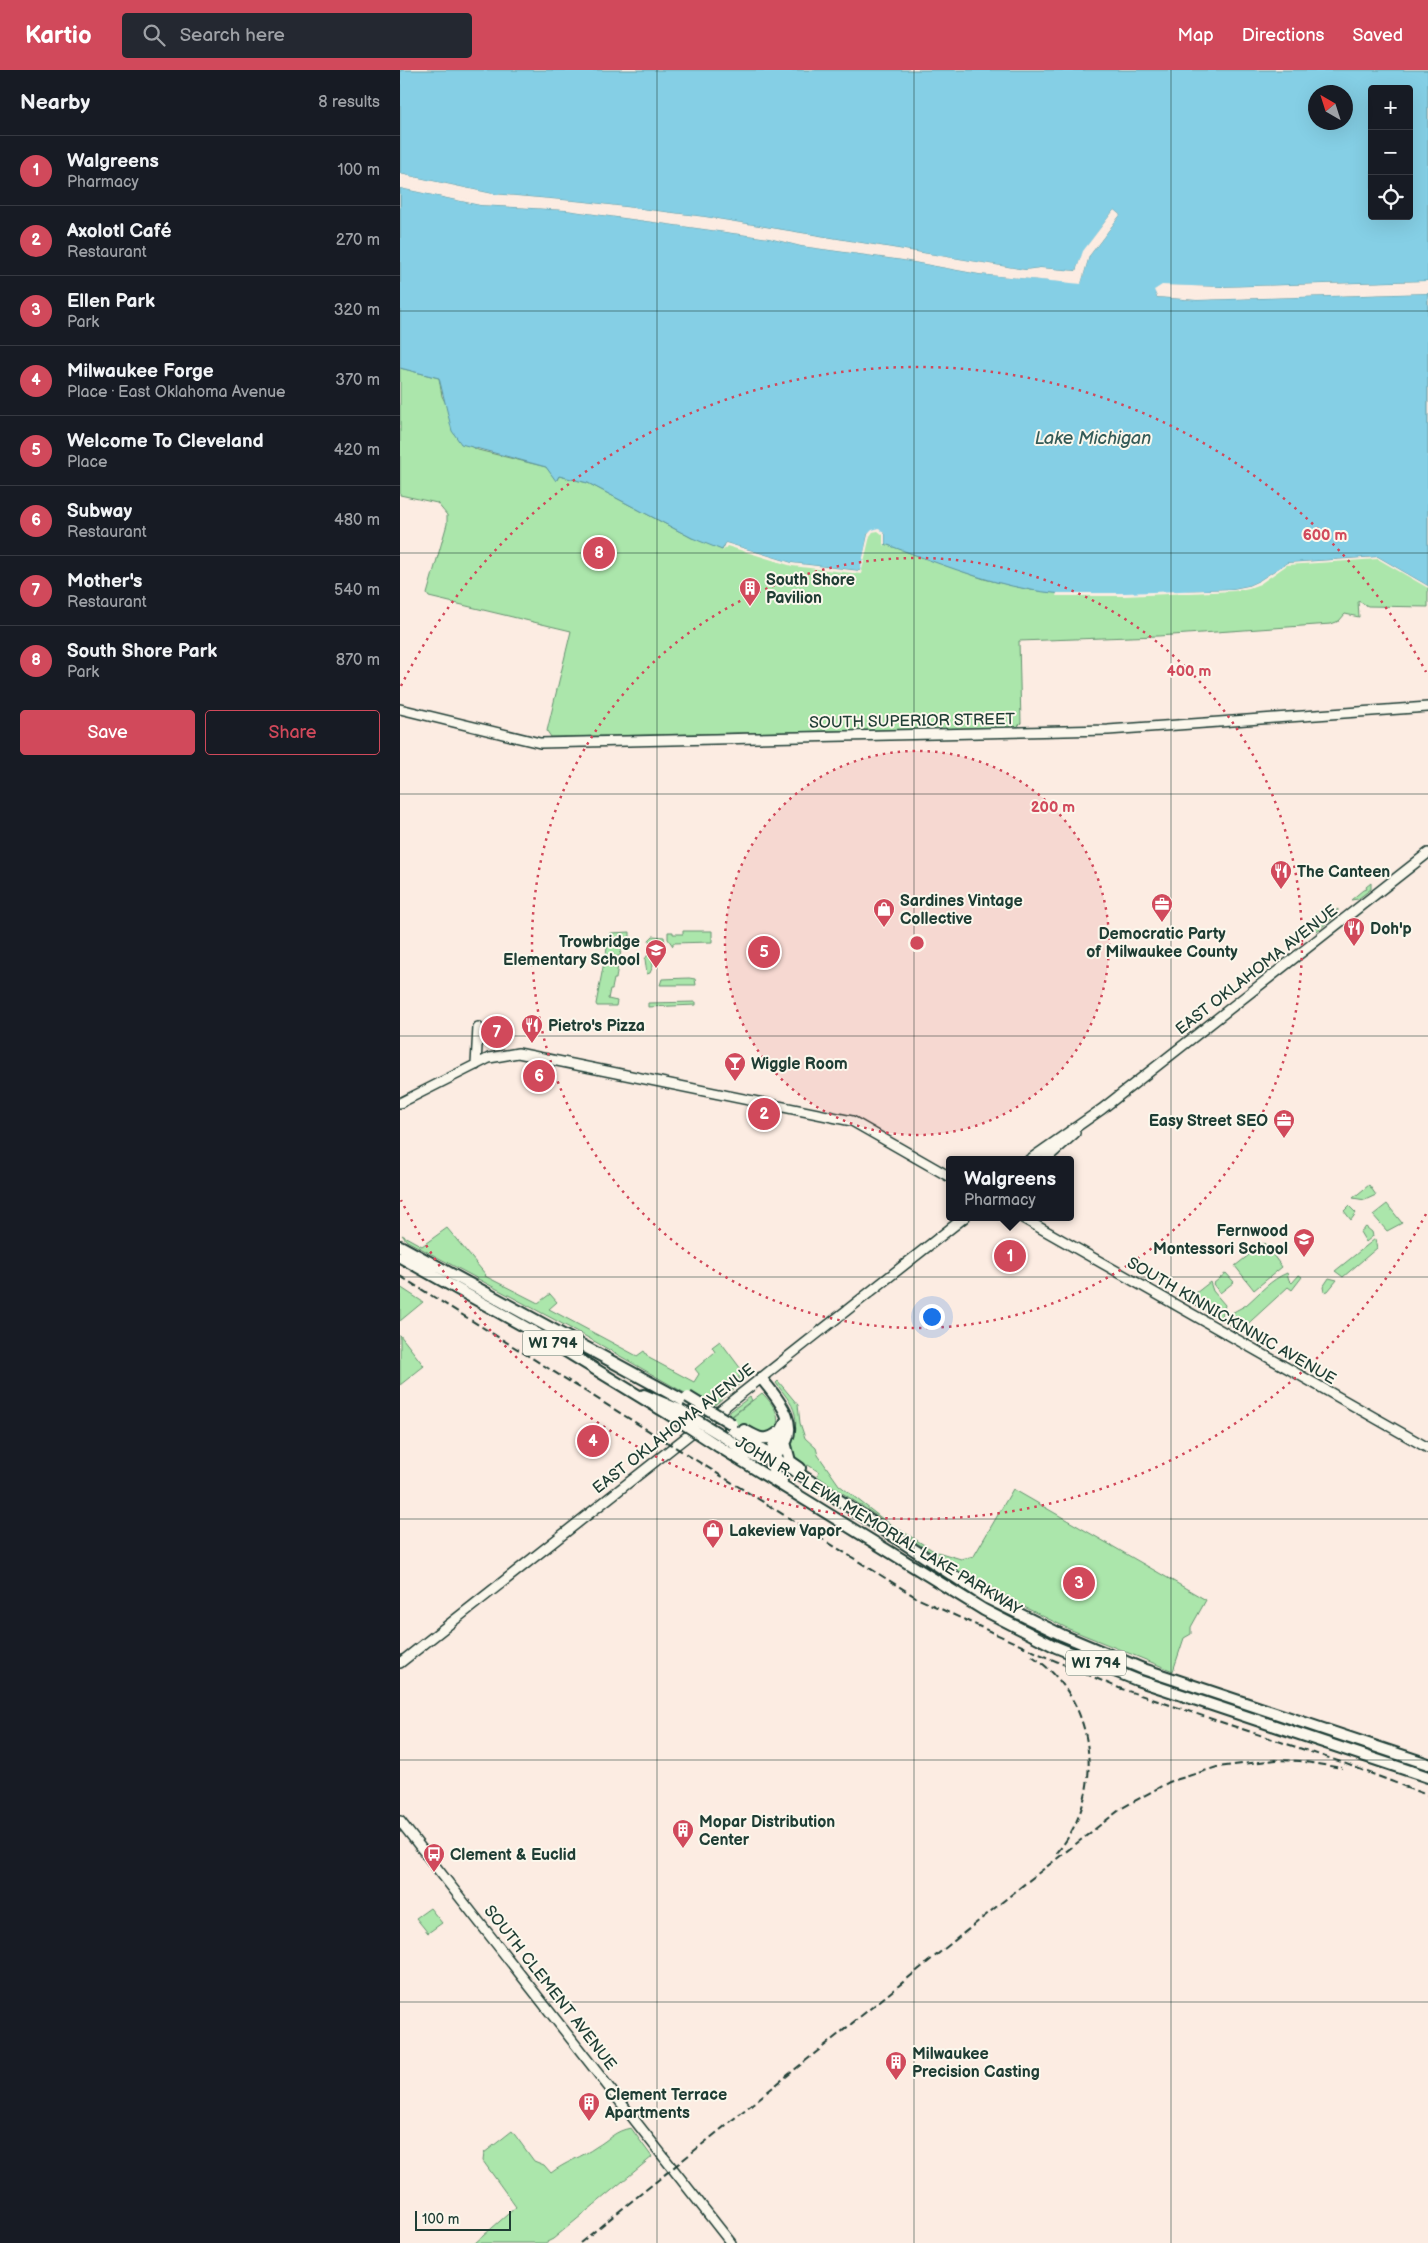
<!DOCTYPE html>
<html lang="en">
<head>
<meta charset="utf-8">
<style>
  body { margin:0; font-family:"Balsamiq Sans",sans-serif; background:#242831; color:#f1f3f6 }
  .controls { position:absolute; right:15px; top:15px; display:grid; overflow:hidden; border-radius:5px; box-shadow:0 5px 20px #0002 }
  .controls button { width:45px; height:45px; display:grid; place-items:center; padding:0; border:0; border-bottom:1px solid #363941; background:#171b24; color:#f1f3f6; font:25px sans-serif }
  .compass { position:absolute; left:908px; top:15px; width:45px; height:45px; border-radius:50%; background:#171b24; box-shadow:0 5px 20px #0002; rotate:321deg }
  .scale { position:absolute; left:15px; bottom:12px; width:96px; box-sizing:border-box; padding-left:5px; border:2px solid #1f3d34; border-top:0; font-size:14px; line-height:18px; white-space:nowrap; color:#1f3d34; -webkit-text-stroke:4px #fbf7ec; paint-order:stroke }
  .you { position:absolute; left:531px; top:1246px; width:18px; height:18px; margin:-12px; border:4px solid #fff; border-radius:50%; background:#1a73e8; box-shadow:0 0 0 8px #1a73e833 }
  .badge { display:grid; place-items:center; width:32px; height:32px; border-radius:50%; background:#d1495b; color:#fff; font-size:16px; font-weight:700 }
  .pin { position:absolute; translate:-50% -50%; border:2px solid #fff; box-shadow:0 1px 5px #0006 }
  .popup { position:absolute; left:546px; top:1086px; width:128px; height:65px; box-sizing:border-box; display:grid; place-content:center; border-radius:5px; background:#171b24; filter:drop-shadow(0 1px 4px #0005); font-size:16px; white-space:nowrap; color:#9ea1a6 }
  .popup b { font-size:19px; color:#f1f3f6 }
  .popup::after { content:''; position:absolute; left:50%; top:100%; margin-left:-10px; border:10px solid transparent; border-top-color:#171b24 }
  .list { margin:0; padding:0; list-style:none }
  h2 { display:flex; justify-content:space-between; align-items:center; height:65px; margin:0; padding:0 20px; font-size:21px }
  h2 small { font-size:16px; font-weight:400; color:#9ea1a6 }
  .list li { display:grid; grid-template-columns:32px 1fr auto; gap:15px; align-items:center; box-sizing:border-box; height:70px; padding:0 20px; border-top:1px solid #363941 }
  .list b { display:block; font-size:19px; white-space:nowrap }
  .list p { margin:0; font-size:16px; white-space:nowrap; color:#9ea1a6 }
  .list em { font-size:16px; font-style:normal; color:#9ea1a6 }
  .actions { display:flex; gap:10px; padding:15px 20px }
  .actions a { flex:1; padding:11px 0; border:1px solid #d1495b; border-radius:5px; text-align:center; font-size:18px; color:#d1495b }
  .actions .main { background:#d1495b; color:#fff }
  .icon { flex:none; width:28px; height:28px; fill:none; stroke:currentColor; stroke-width:2; stroke-linecap:round; stroke-linejoin:round }
  .map { position:relative; flex:none; width:1028px; height:2173px; overflow:hidden }
  header { display:flex; align-items:center; gap:30px; box-sizing:border-box; height:70px; padding:0 25px; background:#d1495b; color:#fff }
  header strong { font-size:24px }
  nav { display:flex; gap:28px; margin-inline-start:auto; font-size:18px }
  .search { width:350px; height:45px; background:#242831; display:flex; align-items:center; gap:12px; box-sizing:border-box; padding:0 18px; border-radius:5px; color:#9ea1a6; font-size:19px }
  main { display:flex }
  aside { flex:1; background:#171b24 }
  .map>svg:first-child { display:block }
  .green { fill:#abe6ab; stroke:#659270 }
  .water { fill:#85cfe5; stroke:#5c959e; fill-rule:evenodd }
  .pier { fill:#fcece2 }
  .lines { fill:none; stroke-linecap:round; stroke-linejoin:round }
  .secondary-casing { stroke:#1f3d34; stroke-width:12 }
  .primary-casing { stroke:#1f3d34; stroke-width:14 }
  .secondary { stroke:#fbf7ec; stroke-width:9 }
  .primary { stroke:#fbf7ec; stroke-width:10 }
  .rail { stroke:#1f3d34; stroke-width:2; stroke-dasharray:8 4; stroke-linecap:butt }
  .primary-bridge-casing { stroke:#1f3d34; stroke-width:14; stroke-linecap:butt }
  .primary-bridge { stroke:#fbf7ec; stroke-width:10 }
  .grid { fill:none; stroke:#1f3d34; stroke-width:1; stroke-opacity:0.55 }
  .ring { fill:none; stroke:#d1495b; stroke-width:2.5; stroke-dasharray:2.5 5 }
  .labels { text-anchor:middle; stroke-width:4; stroke-linejoin:round; paint-order:stroke }
  .shield { fill:#fbf7ec; stroke:#61756b; stroke-width:1 }
  .shield-label { font-size:15px; font-weight:bold; fill:#1f3d34 }
  .poi-label { font-size:16px; font-weight:bold; fill:#1f3d34; stroke:#fbf7ec; text-anchor:start }
  .street-label { font-size:16px; fill:#1f3d34; stroke:#fbf7ec }
  .water-label { font-size:18px; font-style:italic; fill:#335a57; stroke:#fbf7ec }
  .centre { fill:#d1495b; stroke:#fbf7ec; stroke-width:2.5 }
  .ring-label { font-size:15px; text-anchor:middle; font-weight:bold; fill:#d1495b; stroke:#fbf7ec; stroke-width:4; stroke-linejoin:round; paint-order:stroke }
</style>
</head>
<body>
<header>
<strong>Kartio</strong>
<div class="search"><svg class="icon" aria-label="search" viewBox="0 0 24 24"><circle cx="10" cy="10" r="6"/><path d="M15 15l6 6"/></svg>Search here</div>
<nav><a>Map</a><a>Directions</a><a>Saved</a></nav>
</header>
<main>
<aside>
<h2>Nearby<small>8 results</small></h2>
<ul class="list">
<li><span class="badge">1</span><div><b>Walgreens</b><p>Pharmacy</p></div><em>100 m</em></li>
<li><span class="badge">2</span><div><b>Axolotl Café</b><p>Restaurant</p></div><em>270 m</em></li>
<li><span class="badge">3</span><div><b>Ellen Park</b><p>Park</p></div><em>320 m</em></li>
<li><span class="badge">4</span><div><b>Milwaukee Forge</b><p>Place · East Oklahoma Avenue</p></div><em>370 m</em></li>
<li><span class="badge">5</span><div><b>Welcome To Cleveland</b><p>Place</p></div><em>420 m</em></li>
<li><span class="badge">6</span><div><b>Subway</b><p>Restaurant</p></div><em>480 m</em></li>
<li><span class="badge">7</span><div><b>Mother's</b><p>Restaurant</p></div><em>540 m</em></li>
<li><span class="badge">8</span><div><b>South Shore Park</b><p>Park</p></div><em>870 m</em></li>
</ul>
<div class="actions"><a class="main">Save</a><a>Share</a></div>
</aside>
<div class="map">
<svg width="1028" height="2173" viewBox="0 0 1028 2173">
  <rect width="100%" height="100%" fill="#fcece2"/>
  <filter id="ink" filterUnits="userSpaceOnUse"><feTurbulence type="fractalNoise" baseFrequency=".02" numOctaves="2"/><feDisplacementMap in="SourceGraphic" scale="10" xChannelSelector="R" yChannelSelector="G"/><feConvolveMatrix kernelMatrix="1 2 1 2 8 2 1 2 1" color-interpolation-filters="sRGB"/></filter>
  <g filter="url(#ink)">
    <path class="green" d="M0,298L39,308L42,326L66,374L78,380L146,397L157,410L159,406L188,413L292,468L326,473L468,464L479,458L485,464L486,474L584,509L631,520L657,523L668,524L887,493L978,487L1028,516V537L968,536L958,531L959,547L945,544L939,551L931,554L758,566L619,571L621,653L617,657L151,667L147,661L171,561L29,527L27,524L47,454V445L37,433L0,425Z
      M971,813V819L958,829L951,830L963,820L967,819L966,817Z
      M938,839L937,845L917,861L915,857Z
      M283,861H312V872L273,873V876L268,869V862H273V864H283Z
      M230,862V867L225,877L222,876L220,886L215,887V890L205,889L210,863Z
      M253,866L264,867L265,875H251L249,870Z
      M250,882L253,896L250,903L247,904L245,889Z
      M204,892L218,894L216,909H214L212,919H210L208,929L217,931L216,936H197L196,934Z
      M289,908L295,909L296,915H260L262,909Z
      M296,932V935L248,937V933Z
      M969,1115L976,1125L965,1130L953,1128Z
      M987,1134L1002,1153L987,1161L973,1145Z
      M949,1136L956,1143L951,1150L944,1141Z
      M966,1157L972,1162L973,1166L966,1172L960,1162Z
      M47,1158L86,1205L85,1206L138,1233L150,1224L157,1232L149,1239L237,1286L244,1281L249,1288L294,1312L299,1304L295,1299L315,1282L312,1277L320,1271L344,1303L304,1334L185,1266L7,1171L2,1165L22,1176Z
      M975,1169L977,1178L943,1207L935,1201Z
      M864,1173L882,1197L854,1220L835,1196Z
      M826,1203L834,1212L820,1223L813,1214Z
      M887,1203L889,1210L892,1213L899,1205L902,1207L892,1220L888,1217L840,1261L823,1251C829,1243 838,1240 846,1235C860,1223 870,1210 887,1203Z
      M929,1208L937,1210L928,1221L924,1222L923,1217Z
      M810,1212L813,1221L825,1235L822,1246L818,1248L787,1230Z
      M0,1217L23,1232L0,1251Z
      M0,1265L24,1296L0,1315Z
      M346,1303L342,1312L311,1338L306,1335Z
      M378,1311L398,1335L400,1353L405,1368L416,1378L418,1385L439,1415L484,1450L534,1481L561,1489L574,1486L613,1419L806,1530L791,1557V1564L784,1568L773,1601L669,1559L622,1536L563,1502L562,1503L417,1406L419,1402L408,1395L404,1398C378,1375 400,1370 395,1344C392,1332 383,1323 376,1313Z
      M362,1323C374,1335 385,1350 371,1364L358,1365L329,1349Z
      M350,1327L352,1330L328,1349L324,1346Z
      M30,1838L42,1853L28,1863L16,1848Z
      M231,2058L252,2087L153,2169L145,2173H75L116,2137L83,2091L84,2083L112,2061L134,2091L144,2095L151,2103C165,2092 182,2087 196,2077C210,2069 214,2061 231,2058Z"/>
    <path class="water" d="M0,0H1028V211L821,217L763,216L755,220L757,227L797,230L1028,223V516L978,487L887,493L859,511L848,516L833,519C771,521 692,531 631,520C581,511 533,491 485,474V464L478,459L468,464L461,501L392,493L326,473L322,480L292,468L188,413L159,406L156,411L146,397L61,374L52,361L39,308L0,298V118L80,135L166,140L369,168L401,176L503,190L579,204L681,213L689,186L720,145L714,140L684,181L676,201L640,198L625,200L305,147L185,132L93,124L0,104ZM972,19H1009V146H972ZM916,22H946V52H916Z"/>
    <path class="pier" d="M0,104L93,124L185,132L305,147L625,200L640,198L676,201L683,181L714,140L720,145L689,186L681,214L579,204L503,190L401,176L369,168L166,140L80,135L0,118V115L80,132L167,138L369,166L401,173L504,187L579,202L680,211L687,185L717,146L715,144L686,183L677,203L640,201L625,202L305,149L185,134L92,126L0,107Z
      M1028,211V214H1015L821,219L763,218L758,221L759,224L797,227L941,222L1028,221V223L797,230L757,227L754,220L762,215L821,217Z
      M479,458L485,464V476L483,474V465L478,461L473,462L470,466L461,504L392,496L327,476L322,482L326,473L392,493L460,501L468,464L472,460Z
      M978,487L1028,516V518L978,489L887,495L860,514L849,518L834,521L725,526H656L657,523H725L833,519L848,516L859,511L887,493Z"/>
    <g class="lines">
      <g class="secondary-casing">
        <path id="secondary" d="M0,639L140,673L708,660L1028,637
          M76,995L78,957
          M0,1033L89,988L118,983L452,1051L550,1107
          M629,1090L702,1039L1028,783
          M645,1090L675,1063
          M621,1147L1028,1378
          M0,1593L565,1147
          M0,1751L331,2173"/>
      </g>
      <g class="primary-casing">
        <path id="primary" d="M0,1176L286,1332
          M0,1187L136,1263L275,1348
          M244,1325L280,1340
          M330,1358L587,1528L662,1565L743,1599L1028,1694
          M344,1360C358,1368 365,1373 379,1362
          M324,1367C334,1373 346,1384 357,1387C363,1389 374,1386 379,1381C404,1356 377,1328 361,1308
          M385,1372L390,1391L400,1398
          M318,1376L584,1540L656,1577L737,1610L1028,1707
          M382,1411C357,1386 377,1374 387,1349"/>
      </g>
      <use href="#secondary" class="secondary"/>
      <use href="#primary" class="primary"/>
      <path class="rail" d="M0,1206L519,1529L644,1586L719,1618L941,1692L1009,1718
        M632,1586C699,1630 706,1725 656,1784
        M1004,1717L1028,1725
        M180,2173L627,1812L722,1738L769,1712L817,1697L876,1690L900,1691L942,1698"/>
      <g class="primary-bridge-casing">
        <path id="primary-bridge" d="M288,1327L332,1354
          M280,1340L324,1367
          M275,1348L318,1376"/>
      </g>
      <use href="#primary-bridge" class="primary-bridge"/>
    </g>
  </g>
  <path class="grid" d="M257,0V2173M514,0V2173M771,0V2173M0,241H1028M0,483H1028M0,724H1028M0,966H1028M0,1207H1028M0,1449H1028M0,1690H1028M0,1932H1028"/>
  <circle cx="517" cy="873" r="192" fill="#d1495b" fill-opacity=".12"/>
  <g class="ring">
    <circle cx="517" cy="873" r="192"/>
    <circle cx="517" cy="873" r="385"/>
    <path d="M1026 1144A577 577 0 0 1 1 1130M1 616A577 577 0 0 1 1026 602"/>
  </g>
  <defs>
    <g id="building-pin" transform="scale(1.125)"><path d="M0 17L-7.5 6A9.5 9.5 0 1 1 7.5 6Z" fill="#d1495b" stroke="#fbf7ec"/><path d="M-4-6H4V6H1V3H-1V6H-4ZM-2.5-4.3h1.7v1.8h-1.7ZM.8-4.3h1.7v1.8H.8ZM-2.5-1h1.7V.8h-1.7ZM.8-1h1.7V.8H.8Z" fill="#fff"/></g>
    <g id="restaurant-pin" transform="scale(1.125)"><path d="M0 17L-7.5 6A9.5 9.5 0 1 1 7.5 6Z" fill="#d1495b" stroke="#fbf7ec"/><path d="M-5-6h1v4h1v-4h1v4h1v-4h1v5L-1.5 .5V6h-2V.5L-5-1ZM5-6V6H3V1.5H1.5Q1.5-4 5-6Z" fill="#fff"/></g>
    <g id="office-pin" transform="scale(1.125)"><path d="M0 17L-7.5 6A9.5 9.5 0 1 1 7.5 6Z" fill="#d1495b" stroke="#fbf7ec"/><path d="M-6-3h4V-5.5h4V-3h4V5H-6ZM-1-4.5V-3h2v-1.5ZM-6 0V1H6V0Z" fill="#fff"/></g>
    <g id="shop-pin" transform="scale(1.125)"><path d="M0 17L-7.5 6A9.5 9.5 0 1 1 7.5 6Z" fill="#d1495b" stroke="#fbf7ec"/><path d="M-5-2.5h2.3a2.7 3.5 0 0 1 5.4 0H5L5.5 6h-11ZM-1.5-2.5h3a1.5 2.3 0 0 0-3 0Z" fill="#fff"/></g>
    <g id="school-pin" transform="scale(1.125)"><path d="M0 17L-7.5 6A9.5 9.5 0 1 1 7.5 6Z" fill="#d1495b" stroke="#fbf7ec"/><path d="M0-5L7-2L0 1L-7-2ZM-4 1L0 2.5L4 1V4Q0 6-4 4Z" fill="#fff"/></g>
    <g id="bar-pin" transform="scale(1.125)"><path d="M0 17L-7.5 6A9.5 9.5 0 1 1 7.5 6Z" fill="#d1495b" stroke="#fbf7ec"/><path d="M-6-5H6L.8 .8V4.5H3.5V6h-7V4.5H-.8V.8Z" fill="#fff"/></g>
    <g id="bus-pin" transform="scale(1.125)"><path d="M0 17L-7.5 6A9.5 9.5 0 1 1 7.5 6Z" fill="#d1495b" stroke="#fbf7ec"/><path d="M-5-6H5V4H4V6H2V4H-2V6H-4V4H-5ZM-3.5-4V0h7V-4ZM-3.5 1.2v1.5H-2V1.2ZM2 1.2v1.5H3.5V1.2Z" fill="#fff"/></g>
  </defs>
  <g fill-rule="evenodd">
    <use href="#building-pin" x="350" y="518"/>
    <use href="#restaurant-pin" x="881" y="801"/>
    <use href="#office-pin" x="762" y="834"/>
    <use href="#shop-pin" x="484" y="839"/>
    <use href="#restaurant-pin" x="954" y="858"/>
    <use href="#school-pin" x="256" y="880"/>
    <use href="#restaurant-pin" x="132" y="955"/>
    <use href="#bar-pin" x="335" y="993"/>
    <use href="#office-pin" x="884" y="1050"/>
    <use href="#school-pin" x="904" y="1169"/>
    <use href="#shop-pin" x="313" y="1460"/>
    <use href="#building-pin" x="283" y="1760"/>
    <use href="#bus-pin" x="34" y="1784"/>
    <use href="#building-pin" x="496" y="1992"/>
    <use href="#building-pin" x="189" y="2033"/>
  </g>
  <g class="labels">
    <g class="shield">
      <rect x="123" y="1260.5" width="60" height="25" rx="4"/>
      <rect x="666" y="1580.5" width="60" height="25" rx="4"/>
    </g>
    <g class="shield-label">
      <text x="153" y="1278">WI 794</text>
      <text x="696" y="1598">WI 794</text>
    </g>
    <g class="poi-label">
      <text x="366" y="515">South Shore<tspan x="366" dy="18">Pavilion</tspan></text>
      <text x="897" y="807">The Canteen</text>
      <text x="500" y="836">Sardines Vintage<tspan x="500" dy="18">Collective</tspan></text>
      <text x="970" y="864">Doh'p</text>
      <text x="762" y="869" text-anchor="middle">Democratic Party<tspan x="762" dy="18">of Milwaukee County</tspan></text>
      <text x="240" y="877" text-anchor="end">Trowbridge<tspan x="240" dy="18">Elementary School</tspan></text>
      <text x="148" y="961">Pietro's Pizza</text>
      <text x="351" y="999">Wiggle Room</text>
      <text x="868" y="1056" text-anchor="end">Easy Street SEO</text>
      <text x="888" y="1166" text-anchor="end">Fernwood<tspan x="888" dy="18">Montessori School</tspan></text>
      <text x="329" y="1466">Lakeview Vapor</text>
      <text x="299" y="1757">Mopar Distribution<tspan x="299" dy="18">Center</tspan></text>
      <text x="50" y="1790">Clement &amp; Euclid</text>
      <text x="512" y="1989">Milwaukee<tspan x="512" dy="18">Precision Casting</tspan></text>
      <text x="205" y="2030">Clement Terrace<tspan x="205" dy="18">Apartments</tspan></text>
    </g>
    <g class="street-label">
      <text transform="translate(512 650) rotate(-1)" y="6">SOUTH SUPERIOR STREET</text>
      <text transform="translate(856 899) rotate(-38)" y="6">EAST OKLAHOMA AVENUE</text>
      <text transform="translate(832 1250) rotate(30)" y="6">SOUTH KINNICKINNIC AVENUE</text>
      <text transform="translate(273 1358) rotate(-38)" y="6">EAST OKLAHOMA AVENUE</text>
      <text transform="translate(479 1455) rotate(31)" y="6">JOHN R. PLEWA MEMORIAL LAKE PARKWAY</text>
      <text transform="translate(151 1917) rotate(52)" y="6">SOUTH CLEMENT AVENUE</text>
    </g>
    <g class="water-label">
      <text x="693" y="374">Lake Michigan</text>
    </g>
  </g>
  <circle cx="517" cy="873" r="8" class="centre"/>
  <g class="ring-label">
    <text x="925" y="470">600 m</text>
    <text x="789" y="606">400 m</text>
    <text x="653" y="742">200 m</text>
  </g>
</svg>
<div class="controls">
<button>+</button>
<button>−</button>
<button><svg class="icon" aria-label="locate" viewBox="0 0 24 24"><circle cx="12" cy="12" r="6"/><path d="M12 2v4M12 18v4M2 12h4M18 12h4"/></svg></button>
</div>
<svg class="compass" viewBox="-18 -18 36 36"><path d="M0-13l5 13h-10z" fill="#e53935"/><path d="M0 13l5-13h-10z" fill="#9ea1a6"/></svg>
<div class="scale">100 m</div>
<div class="you"></div>
<div class="pin badge" style="left:610px;top:1186px">1</div>
<div class="popup"><b>Walgreens</b>Pharmacy</div>
<div class="pin badge" style="left:364px;top:1044px">2</div>
<div class="pin badge" style="left:679px;top:1513px">3</div>
<div class="pin badge" style="left:193px;top:1371px">4</div>
<div class="pin badge" style="left:364px;top:882px">5</div>
<div class="pin badge" style="left:139px;top:1006px">6</div>
<div class="pin badge" style="left:97px;top:962px">7</div>
<div class="pin badge" style="left:199px;top:483px">8</div>
</div>
</main>
</body>
</html>
